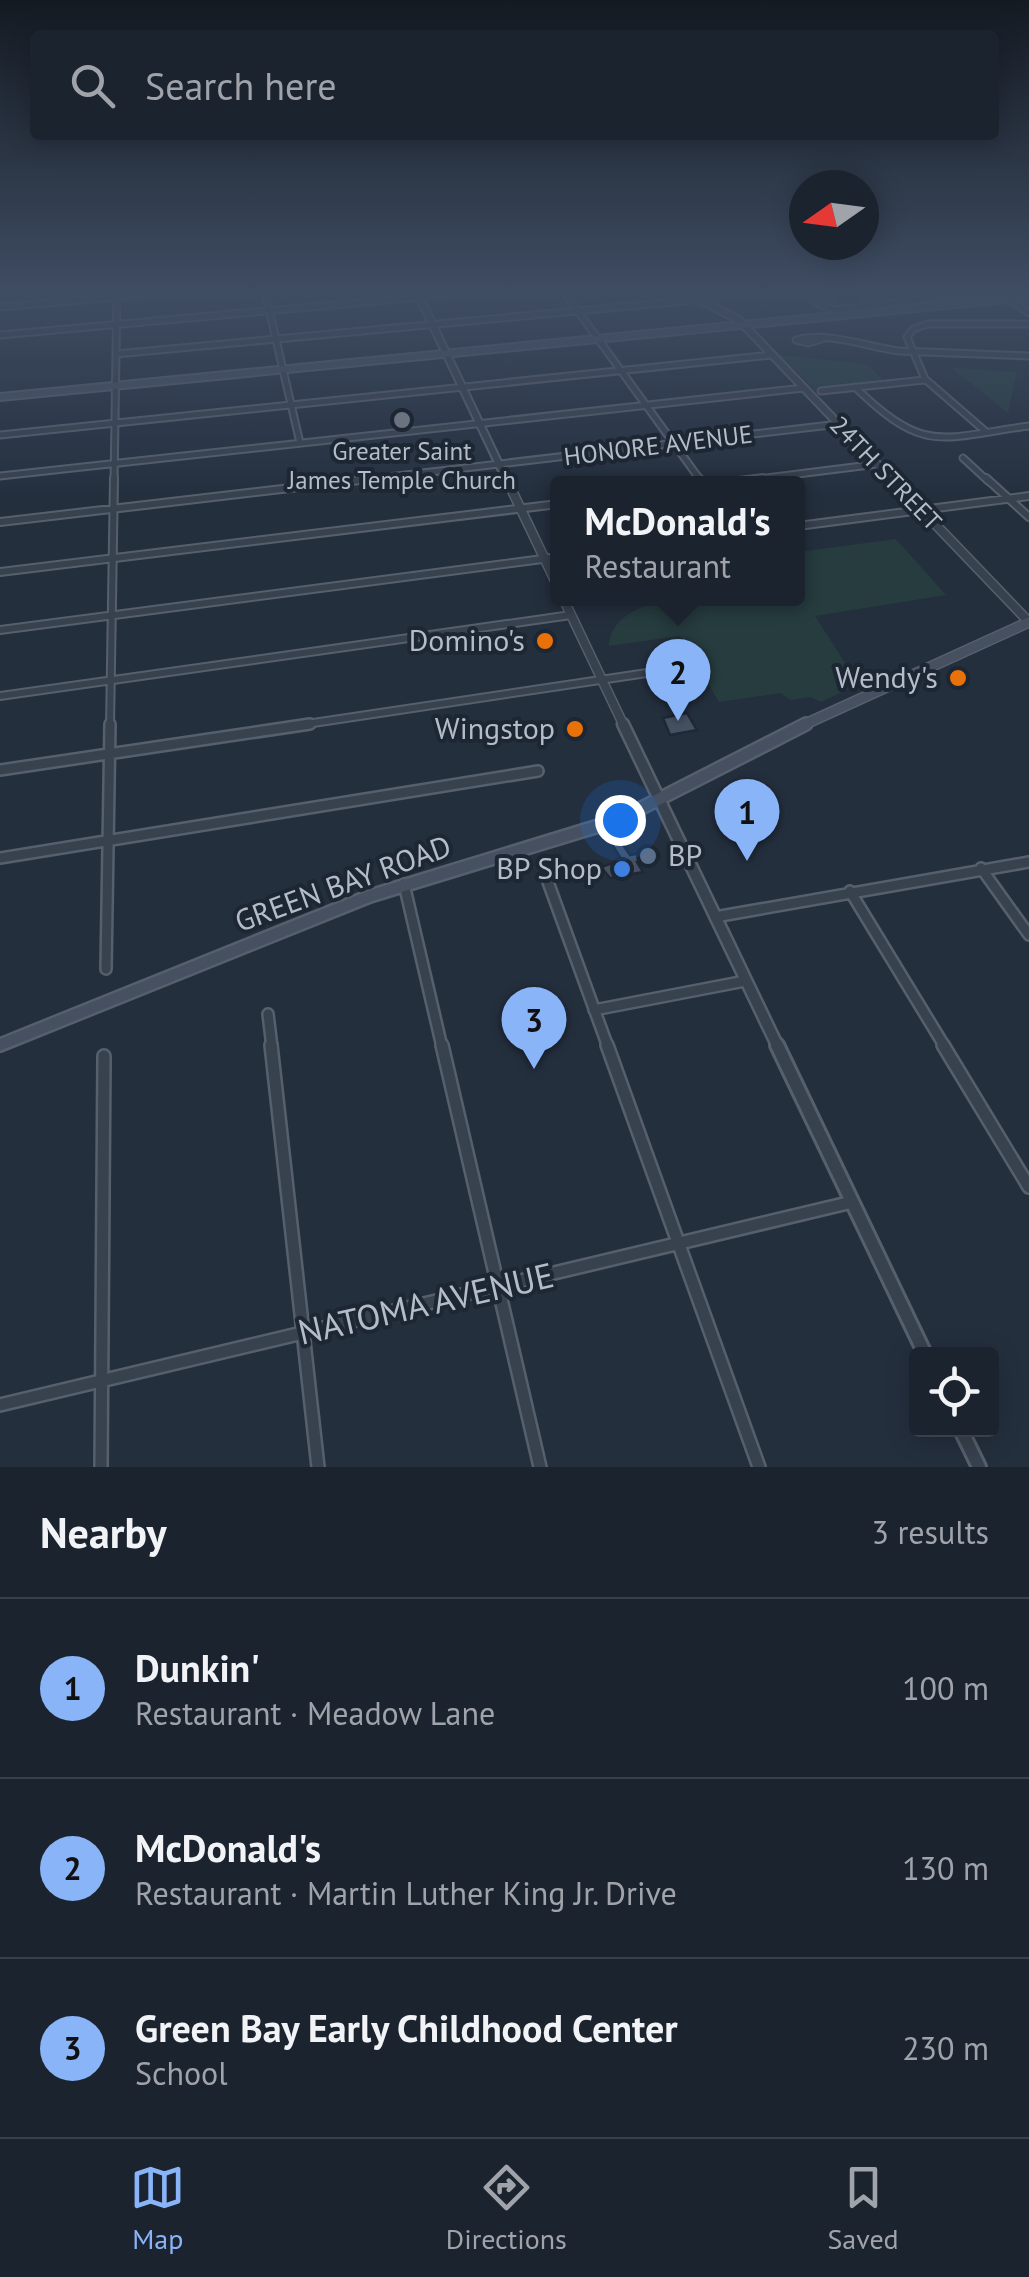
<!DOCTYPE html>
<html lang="en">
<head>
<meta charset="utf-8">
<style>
  body { margin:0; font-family:"PT Sans",sans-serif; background:#242b36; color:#f1f3f6 }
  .controls { position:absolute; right:30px; bottom:30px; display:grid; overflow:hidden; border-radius:10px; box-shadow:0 5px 25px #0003 }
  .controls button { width:90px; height:90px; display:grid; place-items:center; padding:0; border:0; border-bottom:2px solid #39404a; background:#1b232e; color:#f1f3f6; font:50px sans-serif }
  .compass { position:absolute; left:789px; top:170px; width:90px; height:90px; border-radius:50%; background:#1b232e; box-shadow:0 5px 25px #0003; rotate:256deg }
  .you { position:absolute; left:620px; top:820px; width:35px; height:35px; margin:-25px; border:8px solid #fff; border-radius:50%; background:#1a73e8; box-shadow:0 0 0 15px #1a73e833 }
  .badge { display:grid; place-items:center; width:65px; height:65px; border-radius:50%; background:#8ab4f8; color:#111; font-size:32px; font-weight:700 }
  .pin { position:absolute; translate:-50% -82px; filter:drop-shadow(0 2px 5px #0008) }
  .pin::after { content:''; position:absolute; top:52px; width:35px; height:30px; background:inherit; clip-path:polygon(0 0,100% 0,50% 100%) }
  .popup { position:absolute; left:550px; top:476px; width:255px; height:130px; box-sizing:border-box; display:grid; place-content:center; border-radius:10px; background:#1b232e; filter:drop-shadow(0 2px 8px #0005); font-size:32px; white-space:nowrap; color:#a0a4aa }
  .popup b { font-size:38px; color:#f1f3f6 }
  .popup::after { content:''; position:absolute; left:50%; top:100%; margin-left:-20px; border:20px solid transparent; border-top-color:#1b232e }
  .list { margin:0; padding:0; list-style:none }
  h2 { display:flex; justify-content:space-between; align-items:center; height:130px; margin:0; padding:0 40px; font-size:42px }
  h2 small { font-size:32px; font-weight:400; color:#a0a4aa }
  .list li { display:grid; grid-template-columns:65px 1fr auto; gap:30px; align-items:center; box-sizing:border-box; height:180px; padding:0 40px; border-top:2px solid #39404a }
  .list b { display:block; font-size:38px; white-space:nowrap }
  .list p { margin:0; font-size:32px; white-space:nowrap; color:#a0a4aa }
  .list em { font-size:32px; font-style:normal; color:#a0a4aa }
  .icon { flex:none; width:55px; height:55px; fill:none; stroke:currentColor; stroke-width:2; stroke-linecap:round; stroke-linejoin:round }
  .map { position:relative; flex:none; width:1029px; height:1467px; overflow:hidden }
  .search { position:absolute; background:#1b232e; box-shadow:0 5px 25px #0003; left:30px; right:30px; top:30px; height:110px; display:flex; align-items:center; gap:25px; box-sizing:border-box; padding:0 35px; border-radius:10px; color:#a0a4aa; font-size:38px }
  .sheet { height:670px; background:#1b232e }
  nav { display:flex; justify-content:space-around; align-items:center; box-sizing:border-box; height:140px; border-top:2px solid #39404a; background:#1b232e; font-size:28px; color:#a0a4aa }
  nav a { display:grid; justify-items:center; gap:5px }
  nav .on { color:#8ab4f8 }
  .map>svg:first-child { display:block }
  .green { fill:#263c3f }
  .building { fill:#455162; stroke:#1f2835; stroke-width:2.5 }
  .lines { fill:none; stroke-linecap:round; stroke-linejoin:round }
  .minor-far3-casing { stroke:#565f6c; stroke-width:9 }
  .minor-far2-casing { stroke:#565f6c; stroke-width:10 }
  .minor-far1-casing { stroke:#565f6c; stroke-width:14 }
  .minor-casing { stroke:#565f6c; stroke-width:16 }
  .tertiary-far3-casing { stroke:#565f6c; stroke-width:10 }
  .tertiary-far2-casing { stroke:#565f6c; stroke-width:11 }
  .tertiary-far1-casing { stroke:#565f6c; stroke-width:15 }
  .tertiary-casing { stroke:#565f6c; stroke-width:18 }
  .secondary-far2-casing { stroke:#565f6c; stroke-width:10 }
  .secondary-far1-casing { stroke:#565f6c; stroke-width:12 }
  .secondary-casing { stroke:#565f6c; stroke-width:16 }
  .minor-far3 { stroke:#38414e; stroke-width:5 }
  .minor-far2 { stroke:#38414e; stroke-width:6 }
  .minor-far1 { stroke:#38414e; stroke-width:9 }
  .minor { stroke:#38414e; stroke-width:11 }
  .tertiary-far3 { stroke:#38414e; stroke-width:6 }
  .tertiary-far2 { stroke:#38414e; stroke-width:8 }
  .tertiary-far1 { stroke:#38414e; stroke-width:10 }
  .tertiary { stroke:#38414e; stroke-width:12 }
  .secondary-far2 { stroke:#465061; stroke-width:6 }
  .secondary-far1 { stroke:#465061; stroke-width:9 }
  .secondary { stroke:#465061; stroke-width:11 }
  .worship-dot { fill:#6b7280; stroke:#1d2633; stroke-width:4 }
  .food-dot { fill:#e8710a; stroke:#1d2633; stroke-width:4 }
  .service-dot { fill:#5c6f8a; stroke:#1d2633; stroke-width:4 }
  .shop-dot { fill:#3f7fe0; stroke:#1d2633; stroke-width:4 }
  .labels { text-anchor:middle; stroke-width:8; stroke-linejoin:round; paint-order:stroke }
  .far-street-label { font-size:25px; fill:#b4bcc9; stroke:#1d2633 }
  .far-poi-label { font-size:25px; fill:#b4bcc9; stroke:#1d2633 }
  .poi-label { font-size:30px; fill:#b4bcc9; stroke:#1d2633; text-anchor:end }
  .street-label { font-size:30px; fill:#b4bcc9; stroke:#1d2633 }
  .near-street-label { font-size:35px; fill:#b4bcc9; stroke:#1d2633 }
</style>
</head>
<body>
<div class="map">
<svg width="1029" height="1467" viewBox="0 0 1029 1467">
  <rect width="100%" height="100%" fill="#242f3e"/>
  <path class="green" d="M780,355L866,364L886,382L815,390Z
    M952,368L1017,372L1008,413Z
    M896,539L946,595L815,616L853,675V687L821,702L811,697L790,700L781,693L719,702L695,661L705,656L679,636L609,646C610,603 680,595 713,598C720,599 727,604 735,605C764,607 771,598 798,598V552Z"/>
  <path class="building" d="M687,713L697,730L670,735L663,718Z
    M620,840L630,855L657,850L660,857L637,862L643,872L610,878L601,867L622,860L611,843Z"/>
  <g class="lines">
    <g class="minor-far3-casing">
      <path id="minor-far3" d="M265,292L300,443
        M564,292L701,481
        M999,292L1029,313
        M826,294L832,300L815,302L808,296Z
        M815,302L835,310L980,292
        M872,306L865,298L876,297L886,304
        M0,307L174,292
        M0,335L476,292
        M825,338L808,343L796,340C828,331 867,347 899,351L1029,356
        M116,354L694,300L706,292
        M855,387C925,455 940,438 1029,426
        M821,391L924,380
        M985,431L925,379L907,337L913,329L928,324H1029
        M0,435L772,355
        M963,458L988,481
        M0,476L804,388
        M114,481L117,292
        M354,481L839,424
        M742,481L878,464"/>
    </g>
    <g class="minor-far2-casing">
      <path id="minor-far2" d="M699,478L703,483
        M986,478L1029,517
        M723,483L763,478
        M0,522L376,478
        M798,526L1029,496
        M0,572L558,504
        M0,630L558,557
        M0,696L571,615
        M110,726L114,478
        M293,726L687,667"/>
    </g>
    <g class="minor-far1-casing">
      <path id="minor-far1" d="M0,770L310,724
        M0,858L538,771
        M981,868L1029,935
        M548,882L608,1047
        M404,884L442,1047
        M850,891L945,1047
        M715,917L1029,862
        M106,969L110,724
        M594,1010L745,981
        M268,1014L272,1047"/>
    </g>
    <g class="minor-casing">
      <path id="minor" d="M271,1045L318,1467
        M442,1045L540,1467
        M607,1045L759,1467
        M943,1045L1029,1187
        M0,1405L852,1202
        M101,1467L104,1056"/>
    </g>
    <g class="tertiary-far3-casing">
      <path id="tertiary-far3" d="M417,292L507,481
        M684,292L739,320L893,481"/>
    </g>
    <g class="tertiary-far2-casing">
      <path id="tertiary-far2" d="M506,478L558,587
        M891,478L1029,622
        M563,598L624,726"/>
    </g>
    <g class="tertiary-far1-casing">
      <path id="tertiary-far1" d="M623,724L778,1047"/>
    </g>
    <g class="tertiary-casing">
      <path id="tertiary" d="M777,1045L925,1354
        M961,1430L979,1467"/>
    </g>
    <g class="secondary-far2-casing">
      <path id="secondary-far2" d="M0,397L1029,297"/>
    </g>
    <g class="secondary-far1-casing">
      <path id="secondary-far1" d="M801,726L1029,622"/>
    </g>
    <g class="secondary-casing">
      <path id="secondary" d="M0,1045L370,896L618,820L806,724"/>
    </g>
    <use href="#minor-far3" class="minor-far3"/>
    <use href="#minor-far2" class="minor-far2"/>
    <use href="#minor-far1" class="minor-far1"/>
    <use href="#minor" class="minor"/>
    <use href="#tertiary-far3" class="tertiary-far3"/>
    <use href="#tertiary-far2" class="tertiary-far2"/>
    <use href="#tertiary-far1" class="tertiary-far1"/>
    <use href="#tertiary" class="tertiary"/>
    <use href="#secondary-far2" class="secondary-far2"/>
    <use href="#secondary-far1" class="secondary-far1"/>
    <use href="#secondary" class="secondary"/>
  </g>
  <linearGradient id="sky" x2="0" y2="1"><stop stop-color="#141a22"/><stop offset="0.59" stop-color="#3f4d63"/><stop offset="1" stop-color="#3f4d63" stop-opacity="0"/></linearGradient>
  <rect width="1029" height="497" fill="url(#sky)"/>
  <circle class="worship-dot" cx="402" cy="420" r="10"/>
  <g class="food-dot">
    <circle cx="545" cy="641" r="10"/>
    <circle cx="958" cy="678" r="10"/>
    <circle cx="575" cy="729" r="10"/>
  </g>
  <circle class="service-dot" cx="648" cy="856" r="10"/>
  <circle class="shop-dot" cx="622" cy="869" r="10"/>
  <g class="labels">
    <g class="far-street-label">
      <text transform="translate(658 445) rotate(-7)" y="9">HONORE AVENUE</text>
      <text transform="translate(886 473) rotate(46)" y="9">24TH STREET</text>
    </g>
    <g class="far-poi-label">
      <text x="402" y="460">Greater Saint<tspan x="402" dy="29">James Temple Church</tspan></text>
    </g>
    <g class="poi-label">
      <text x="525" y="651">Domino's</text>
      <text x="938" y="688">Wendy's</text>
      <text x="555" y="739">Wingstop</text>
      <text x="668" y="866" text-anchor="start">BP</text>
      <text x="602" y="879">BP Shop</text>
    </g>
    <g class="street-label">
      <text transform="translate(343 884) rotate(-20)" y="10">GREEN BAY ROAD</text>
    </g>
    <g class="near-street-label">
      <text transform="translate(426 1304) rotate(-13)" y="12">NATOMA AVENUE</text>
    </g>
  </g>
</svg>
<div class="controls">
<button><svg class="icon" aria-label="locate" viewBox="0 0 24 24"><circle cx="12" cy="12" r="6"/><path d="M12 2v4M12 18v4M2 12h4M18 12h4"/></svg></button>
</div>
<svg class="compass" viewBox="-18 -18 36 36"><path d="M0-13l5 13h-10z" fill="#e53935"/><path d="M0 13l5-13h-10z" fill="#a0a4aa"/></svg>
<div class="you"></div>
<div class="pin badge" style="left:747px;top:861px">1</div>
<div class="pin badge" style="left:678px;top:721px">2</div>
<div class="popup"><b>McDonald's</b>Restaurant</div>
<div class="pin badge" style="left:534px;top:1069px">3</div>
<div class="search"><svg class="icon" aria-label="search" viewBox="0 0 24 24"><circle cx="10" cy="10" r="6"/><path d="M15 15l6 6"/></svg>Search here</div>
</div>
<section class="sheet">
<h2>Nearby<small>3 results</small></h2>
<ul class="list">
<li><span class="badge">1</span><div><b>Dunkin'</b><p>Restaurant · Meadow Lane</p></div><em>100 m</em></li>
<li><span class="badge">2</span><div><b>McDonald's</b><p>Restaurant · Martin Luther King Jr. Drive</p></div><em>130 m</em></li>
<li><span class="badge">3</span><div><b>Green Bay Early Childhood Center</b><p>School</p></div><em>230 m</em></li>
</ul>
</section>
<nav>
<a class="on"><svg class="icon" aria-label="map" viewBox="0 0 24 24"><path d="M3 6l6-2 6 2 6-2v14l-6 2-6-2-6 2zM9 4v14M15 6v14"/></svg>Map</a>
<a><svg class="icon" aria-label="directions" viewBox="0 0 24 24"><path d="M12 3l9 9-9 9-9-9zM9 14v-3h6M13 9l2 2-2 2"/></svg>Directions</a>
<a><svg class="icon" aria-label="saved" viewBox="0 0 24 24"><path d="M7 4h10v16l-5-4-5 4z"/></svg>Saved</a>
</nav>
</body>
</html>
